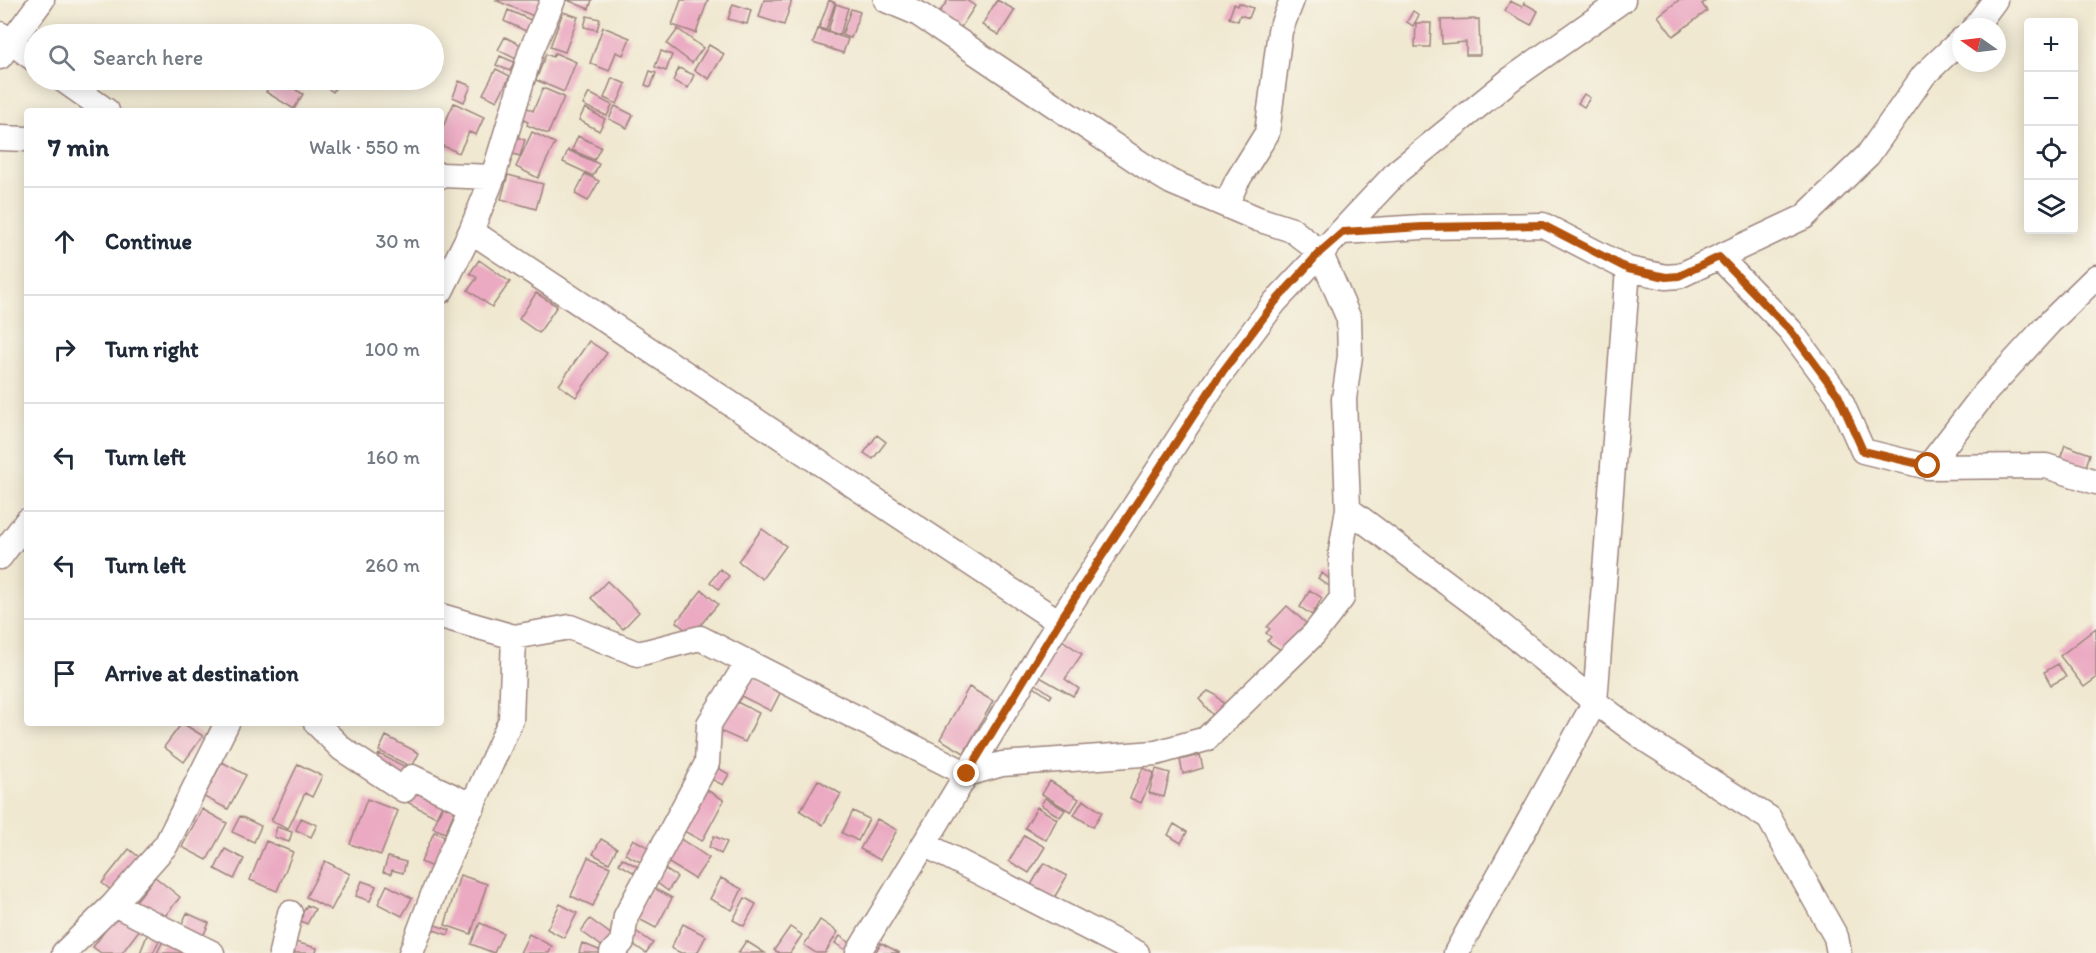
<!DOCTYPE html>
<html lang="en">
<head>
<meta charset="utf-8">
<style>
  body { margin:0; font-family:Itim,sans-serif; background:#f6f6f7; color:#1f2937 }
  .controls { position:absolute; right:18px; top:18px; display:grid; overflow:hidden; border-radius:6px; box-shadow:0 3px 15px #0003 }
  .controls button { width:54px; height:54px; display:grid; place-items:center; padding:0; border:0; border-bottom:2px solid #e0e1e3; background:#fff; color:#1f2937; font:30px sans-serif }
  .compass { position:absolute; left:1952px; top:18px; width:54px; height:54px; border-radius:50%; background:#fff; box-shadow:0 3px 15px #0003; rotate:284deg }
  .stop { position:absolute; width:18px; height:18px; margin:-14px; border:4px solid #b45309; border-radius:50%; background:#fff }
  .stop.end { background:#b45309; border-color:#fff; box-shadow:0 2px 6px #0008 }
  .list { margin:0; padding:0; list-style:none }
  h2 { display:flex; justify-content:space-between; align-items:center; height:78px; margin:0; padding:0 24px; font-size:26px }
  h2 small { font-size:20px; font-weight:400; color:#747a83 }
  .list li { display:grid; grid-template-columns:39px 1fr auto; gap:18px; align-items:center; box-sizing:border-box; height:108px; padding:0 24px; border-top:2px solid #e0e1e3 }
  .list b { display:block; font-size:22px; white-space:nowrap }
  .list em { font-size:20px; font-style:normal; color:#747a83 }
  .icon { flex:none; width:33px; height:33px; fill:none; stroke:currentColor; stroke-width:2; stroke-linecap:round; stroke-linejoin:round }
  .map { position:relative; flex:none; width:2096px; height:953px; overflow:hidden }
  .search { position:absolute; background:#fff; box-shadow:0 3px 15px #0003; left:24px; top:24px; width:420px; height:66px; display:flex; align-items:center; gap:15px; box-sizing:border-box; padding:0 21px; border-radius:33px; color:#747a83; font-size:22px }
  .panel { position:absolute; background:#fff; box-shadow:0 3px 15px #0003; left:24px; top:108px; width:420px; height:618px; border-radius:6px }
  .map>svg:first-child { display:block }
  .building { fill:#ebaac2 }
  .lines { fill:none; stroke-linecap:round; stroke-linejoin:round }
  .minor-casing { stroke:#9d847e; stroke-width:27 }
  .minor { stroke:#fff; stroke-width:24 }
  .route { stroke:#b45309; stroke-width:8 }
</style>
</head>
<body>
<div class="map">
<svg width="2096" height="953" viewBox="0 0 2096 953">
  <rect width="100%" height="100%" fill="#f7f3e8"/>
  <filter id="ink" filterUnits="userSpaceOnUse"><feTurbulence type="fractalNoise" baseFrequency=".0167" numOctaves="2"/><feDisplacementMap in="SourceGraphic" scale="12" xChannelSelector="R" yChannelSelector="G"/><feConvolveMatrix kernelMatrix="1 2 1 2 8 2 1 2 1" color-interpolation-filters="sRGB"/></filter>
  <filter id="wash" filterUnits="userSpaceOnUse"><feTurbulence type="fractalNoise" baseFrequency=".008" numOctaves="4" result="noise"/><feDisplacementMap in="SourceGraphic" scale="24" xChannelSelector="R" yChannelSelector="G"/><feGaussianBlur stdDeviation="1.35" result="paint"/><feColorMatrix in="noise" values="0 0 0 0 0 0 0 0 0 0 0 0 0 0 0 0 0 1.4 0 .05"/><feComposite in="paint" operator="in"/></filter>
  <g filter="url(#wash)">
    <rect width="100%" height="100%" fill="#f0e8d0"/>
    <g id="blocks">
      <path class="building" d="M495,0H543L536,17Z
        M567,0H592L589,9Z
        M681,0H708L696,33L672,25Z
        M764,0H792L784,25L759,17Z
        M829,0L835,3L826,30L819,28Z
        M948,0H966L975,6L958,32L936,17Z
        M997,0L1015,10L999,35L982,25Z
        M1679,0H1707L1702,4L1707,11L1673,36L1658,16Z
        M1510,1L1522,7L1524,3L1538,11L1531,25L1505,11Z
        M1239,3L1253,8L1249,18L1240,15L1238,21L1229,18L1234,4L1238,6Z
        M733,4L751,10L747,24L728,19Z
        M836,4L848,8L840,35L828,31Z
        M851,9L860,12L851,38L842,35Z
        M508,10L533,21L528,32L504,21Z
        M1413,11L1419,15L1413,26L1407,22Z
        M563,12L578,17L565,52L550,47Z
        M587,16L600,19L597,30L584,27Z
        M1479,19L1480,55H1466V42L1442,44L1441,20Z
        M1416,23H1431L1430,47H1415Z
        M603,27L630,38L623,55L616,52L609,71L590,63Z
        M678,29L703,48L692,63L667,44Z
        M818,29L848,39L843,53L813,43Z
        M505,37L523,46L516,59L498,50Z
        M709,45L724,54L709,79L694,70Z
        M661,51L672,55L666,71L655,67Z
        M555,53L576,62L564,92L536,80L546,54L553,57Z
        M500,56L514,62L510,71L496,65Z
        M679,68L694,75L688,88L673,81Z
        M496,69L510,76L497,101L483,94Z
        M650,71L656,73L651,87L645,85Z
        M612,78L626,84L617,104L604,98Z
        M273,80H302L296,90L303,94L294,109L266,92Z
        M331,80L340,81L333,92L326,87Z
        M459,81L471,86L464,102L453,97Z
        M543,88L564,97L548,134L527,125L528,122L521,119L526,107L533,111Z
        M589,93L612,105L607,116L583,105Z
        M1584,94L1590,98L1584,107L1578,103Z
        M454,103L484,117L476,135L469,132L459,153L441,145V131Z
        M615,106L633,115L627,128L609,119Z
        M585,108L605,119L599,131L579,120Z
        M532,132L555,143L538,178L516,167Z
        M514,136L525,140L520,156L509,153Z
        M578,136L601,147L594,160L572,150Z
        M568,150L599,164L593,176L563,162Z
        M585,174L599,181L588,201L575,194Z
        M508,175L543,184L536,209L501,199Z
        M479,260L510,282L492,307L468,290L477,278L470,273Z
        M536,293L557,306L539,333L519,319Z
        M589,341L607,353L576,397L559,385Z
        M877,435L886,442L873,459L864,453Z
        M2065,445L2090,454L2084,473L2058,464Z
        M762,529L786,546L762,579L738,561Z
        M720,569L729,576L719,589L710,582Z
        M1322,573L1332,581L1329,586L1318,578Z
        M607,581L639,612L623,629L591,598Z
        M702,590L718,604L692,635L676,622Z
        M1310,590L1322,598L1312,615L1300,607Z
        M1287,606L1306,623L1281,650L1267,641L1271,637L1266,633L1270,629L1267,627Z
        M2096,628V678L2084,687L2060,656Z
        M1062,640L1082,654L1065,679L1079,689L1073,696L1038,676Z
        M2058,664L2066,677L2051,685L2044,672Z
        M751,677L781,691L771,711L741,696Z
        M1033,682L1052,695L1050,698L1031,685Z
        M969,687L993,701L964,753L940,739Z
        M1208,691L1216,695L1228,709L1216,719L1199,699Z
        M735,701L759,713L745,742L720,731Z
        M182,723L203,736L184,762L164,747Z
        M386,736L419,753L412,767L379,751Z
        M379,754L410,769L405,779L374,764Z
        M1200,755L1203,768L1183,774L1180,760Z
        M222,762L246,775L228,809L204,797Z
        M298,764L322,776L312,797L305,793L288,829L271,821Z
        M716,767L729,774L723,785L711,779Z
        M1143,768L1154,773L1141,803L1130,798Z
        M1156,769L1170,773L1164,797L1149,793Z
        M818,780L841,794L823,825L800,811Z
        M1050,781L1079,799L1071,812L1042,794Z
        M414,783L445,799L436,817L405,801Z
        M705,789L724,800L702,841L682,830Z
        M1045,798L1065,810L1060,817L1041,805Z
        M367,799L398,811L381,855L350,844Z
        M1083,800L1102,812L1093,827L1074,815Z
        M443,805L455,810L445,833L433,828Z
        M1037,807L1057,819L1046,840L1025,828Z
        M202,809L227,823L207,860L182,847Z
        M853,811L869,819L858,841L842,833Z
        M240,816L261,826L254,842L232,832Z
        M301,818L317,825L311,837L296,830Z
        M877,819L897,830L880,860L860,849Z
        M1174,824L1187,832L1181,843L1168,835Z
        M277,827L292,832L289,842L274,837Z
        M434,832L452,839L439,870L421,862Z
        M1024,835L1045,847L1029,873L1009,861Z
        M714,836L727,842L721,854L709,847Z
        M679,838L709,858L695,879L664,860Z
        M601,839L617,848L609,863L593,854Z
        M633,839L655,851L648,866L625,854Z
        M266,841L293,852L277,891L250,880Z
        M129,849L139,857L112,891L102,883Z
        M225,849L244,859L234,879L215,869Z
        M388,857L406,862L403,873L392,870L391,874L383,872Z
        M588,857L610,867L593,906L571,896Z
        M622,858L643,870L640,876L619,864Z
        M325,861L350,874L331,910L306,897Z
        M1044,863L1067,876L1051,903L1028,890Z
        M665,869L677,877L668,891L656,882Z
        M460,875L487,884L471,934L445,925Z
        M155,877L180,897L158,925L133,905Z
        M721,878L742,889L732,910L710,899Z
        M362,881L376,886L370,901L356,896Z
        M387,885L412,898L402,916L378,904Z
        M652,887L672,898L656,928L635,917Z
        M745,898L756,904L744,926L733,920Z
        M560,904L577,913L564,938L547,929Z
        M307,905L315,909L307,924L299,920Z
        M118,913L140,929L122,953H101L93,947Z
        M187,913L209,923L200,943L178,933Z
        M590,919L612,935L603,947L581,931Z
        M820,920L838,932L825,953H816L804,945Z
        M429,923L450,930L448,935L428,928Z
        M480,923L503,933L494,953L471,944Z
        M683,924L706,936L697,953H681L671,948Z
        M790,927L802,935L790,953H779L774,950Z
        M150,928L162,934L153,953H140Z
        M634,930L653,943L646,953L627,940Z
        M529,934L552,946L549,953H520Z
        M840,936L852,944L847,951L835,943Z
        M164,939L184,950L183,953H157Z
        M291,941L317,948L316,953H288Z
        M746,941L765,953H738Z
        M582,943L606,953H579Z
        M881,943L900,953H875Z"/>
    </g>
  </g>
  <g filter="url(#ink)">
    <use href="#blocks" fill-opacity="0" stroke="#9d847e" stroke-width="1.5"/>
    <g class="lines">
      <g class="minor-casing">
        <path id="minor" d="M1975,27L1995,0
          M0,34L34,59
          M0,57L42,0
          M63,80L107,111
          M0,138L27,139
          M441,175L493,177
          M1226,205L1237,181L1267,133L1280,31L1292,0
          M471,231L1059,622
          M1343,232L1422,227L1543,225L1628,269L1666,277L1679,276L1804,217L1868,155L1924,75L1961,40
          M1719,257L1790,330L1838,395L1863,451L1928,467L2046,466L2096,482
          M441,291L471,231L493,177L531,51L553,0
          M1928,467L1984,394L2050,322L2096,277
          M1348,509L1480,608L1595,702L1646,740L1769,818L1836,937L1839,953
          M0,557L27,521
          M441,616L514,637L570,627L638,654L700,638L967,774L1002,764L1156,753L1206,739L1314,634L1342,598L1341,551L1348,509L1344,399L1350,356L1349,319L1320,252L1292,230L1258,219L1171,182L1146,167L917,13L886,0
          M316,723L342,749L404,790L412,777L473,806
          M924,844L1137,953
          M114,904L212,953
          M64,953L113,905L166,845L227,723
          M281,953L290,913
          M411,953L439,879L511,720L514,637
          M612,953L622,942L626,916L707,763L709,724L748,662
          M858,953L1059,622L1218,378L1275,302L1398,171L1511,79L1623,0
          M1456,953L1595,702L1628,269"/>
      </g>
      <use href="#minor" class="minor"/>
    </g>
  </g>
  <g class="lines" filter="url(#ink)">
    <path class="route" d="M967,774L1059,622L1218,378L1275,302L1320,252L1343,232L1422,227L1543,225L1628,269L1666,277L1679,276L1719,257L1790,330L1838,395L1863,451L1928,466"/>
  </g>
</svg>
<div class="controls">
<button>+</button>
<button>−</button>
<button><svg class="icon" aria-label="locate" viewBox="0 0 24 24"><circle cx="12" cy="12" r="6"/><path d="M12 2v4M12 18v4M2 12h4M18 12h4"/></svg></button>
<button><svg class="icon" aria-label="layers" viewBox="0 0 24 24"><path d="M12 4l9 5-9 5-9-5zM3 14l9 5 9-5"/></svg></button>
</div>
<svg class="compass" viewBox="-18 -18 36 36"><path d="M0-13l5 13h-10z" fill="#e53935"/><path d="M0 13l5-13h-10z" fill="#747a83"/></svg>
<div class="stop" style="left:1928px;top:466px"></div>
<div class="stop end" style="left:967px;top:774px"></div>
<div class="search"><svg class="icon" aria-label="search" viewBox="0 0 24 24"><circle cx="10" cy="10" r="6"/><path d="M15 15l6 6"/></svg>Search here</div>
<section class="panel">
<h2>7 min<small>Walk · 550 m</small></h2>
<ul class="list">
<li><svg class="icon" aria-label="ahead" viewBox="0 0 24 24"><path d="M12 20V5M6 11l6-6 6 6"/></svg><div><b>Continue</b></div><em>30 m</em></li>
<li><svg class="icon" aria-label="right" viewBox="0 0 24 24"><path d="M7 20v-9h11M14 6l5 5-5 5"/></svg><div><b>Turn right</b></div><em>100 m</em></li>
<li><svg class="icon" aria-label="left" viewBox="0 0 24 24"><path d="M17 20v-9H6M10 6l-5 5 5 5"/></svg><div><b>Turn left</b></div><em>160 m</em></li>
<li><svg class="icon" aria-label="left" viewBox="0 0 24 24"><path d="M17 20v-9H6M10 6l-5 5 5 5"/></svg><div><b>Turn left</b></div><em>260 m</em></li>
<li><svg class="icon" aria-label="arrive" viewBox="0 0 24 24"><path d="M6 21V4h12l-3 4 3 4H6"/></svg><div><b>Arrive at destination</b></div></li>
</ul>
</section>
</div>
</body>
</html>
